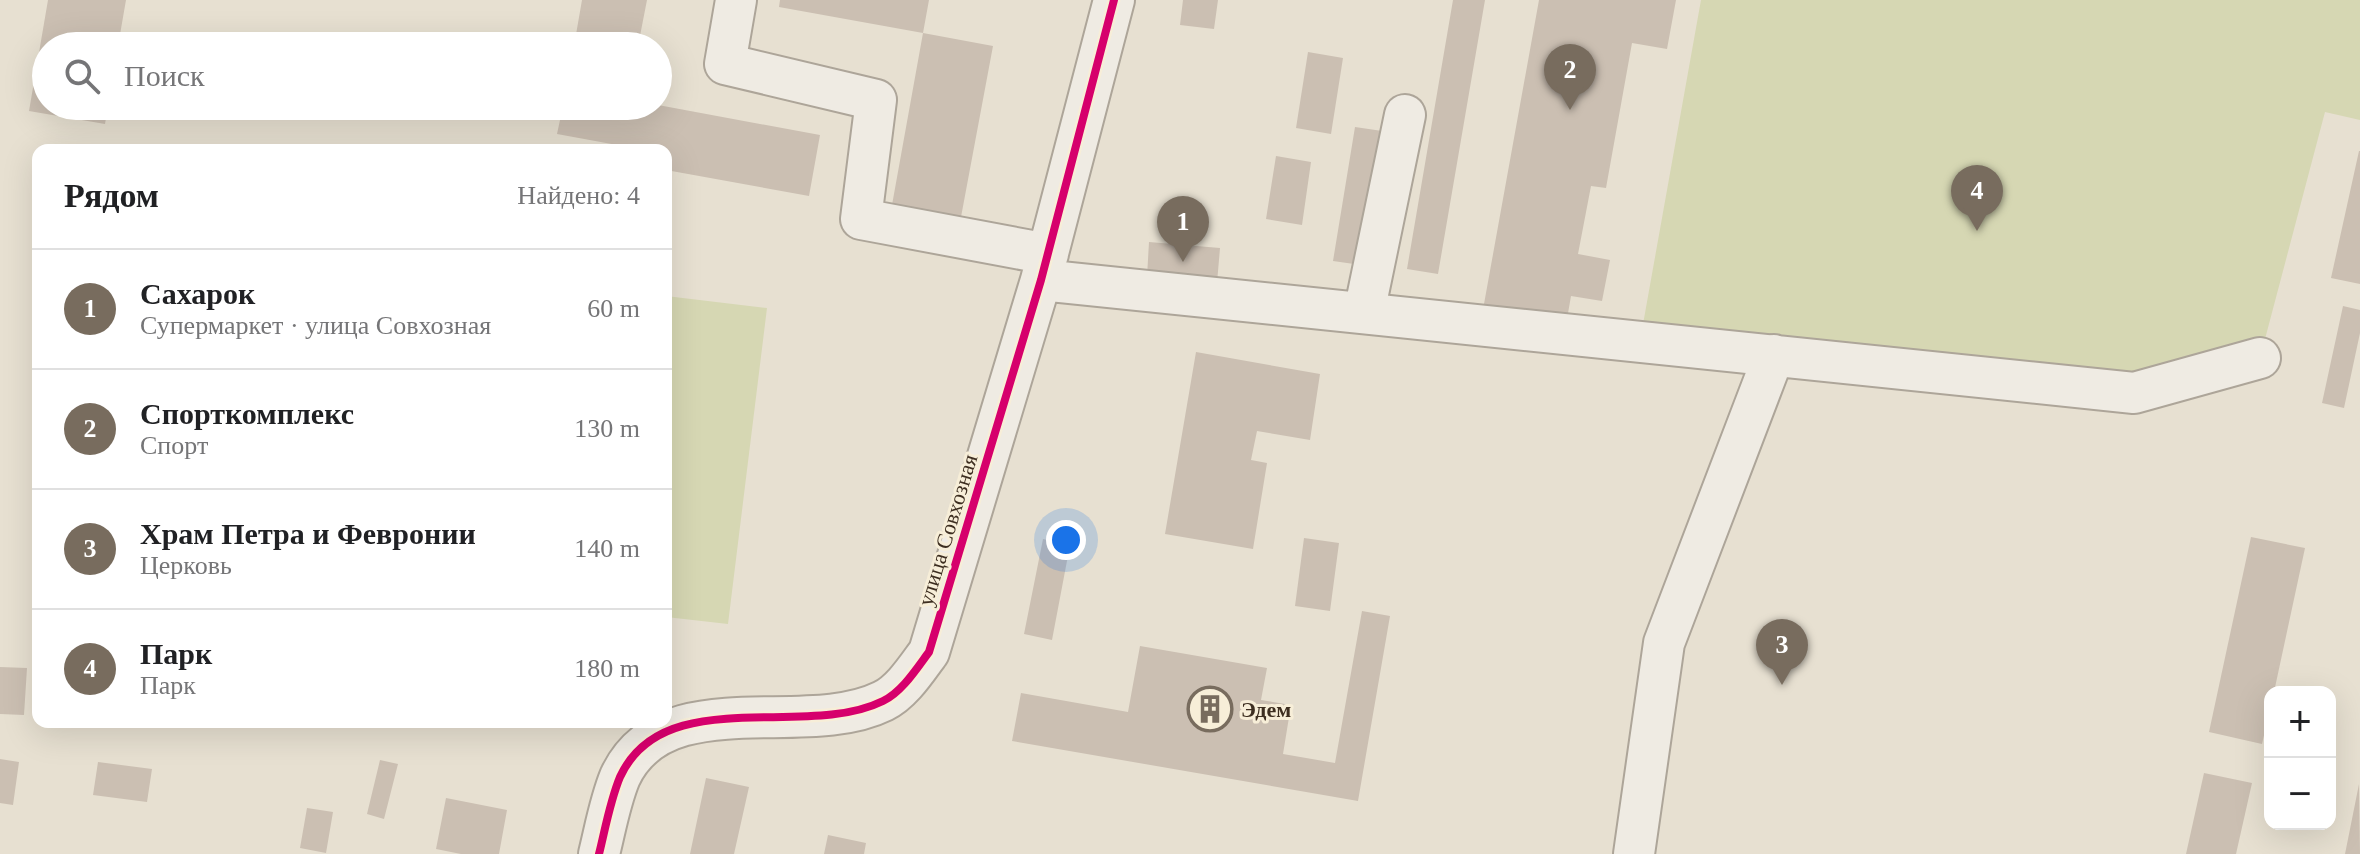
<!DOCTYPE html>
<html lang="ru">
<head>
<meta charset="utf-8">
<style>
  body { margin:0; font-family:"Times New Roman",serif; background:#f2f2f2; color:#202124 }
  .controls { position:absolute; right:24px; bottom:24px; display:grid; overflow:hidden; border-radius:16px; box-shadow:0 8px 32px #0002 }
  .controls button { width:72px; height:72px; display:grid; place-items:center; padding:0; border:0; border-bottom:2px solid #e0e0e0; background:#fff; color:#202124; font:40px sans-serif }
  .you { position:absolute; left:1066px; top:540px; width:28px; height:28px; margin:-20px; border:6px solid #fff; border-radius:50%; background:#1a73e8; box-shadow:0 0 0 12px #1a73e833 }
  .badge { display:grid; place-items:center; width:52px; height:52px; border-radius:50%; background:#786c5e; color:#fff; font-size:26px; font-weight:700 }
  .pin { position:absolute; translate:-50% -66px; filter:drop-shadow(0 2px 4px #0008) }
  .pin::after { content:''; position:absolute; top:42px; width:28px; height:24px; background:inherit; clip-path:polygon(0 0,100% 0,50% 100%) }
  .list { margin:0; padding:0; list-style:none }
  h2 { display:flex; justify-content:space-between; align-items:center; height:104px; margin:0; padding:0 32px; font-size:34px }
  h2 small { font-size:26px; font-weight:400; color:#757577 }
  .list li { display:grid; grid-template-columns:52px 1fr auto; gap:24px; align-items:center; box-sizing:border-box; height:120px; padding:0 32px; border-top:2px solid #e0e0e0 }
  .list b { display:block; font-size:30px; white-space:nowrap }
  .list p { margin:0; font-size:26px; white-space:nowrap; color:#757577 }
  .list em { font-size:26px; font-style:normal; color:#757577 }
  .icon { flex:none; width:44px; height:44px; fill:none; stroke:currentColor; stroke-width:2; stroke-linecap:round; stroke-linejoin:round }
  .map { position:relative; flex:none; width:2360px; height:854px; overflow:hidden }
  .search { position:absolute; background:#fff; box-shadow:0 8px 32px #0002; left:32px; top:32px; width:640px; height:88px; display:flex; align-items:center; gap:20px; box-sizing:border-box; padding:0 28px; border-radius:44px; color:#757577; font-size:30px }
  .panel { position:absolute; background:#fff; box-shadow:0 8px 32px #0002; left:32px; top:144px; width:640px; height:584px; border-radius:16px }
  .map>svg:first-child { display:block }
  .green { fill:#d6d7b3 }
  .building { fill:#cbbfb2 }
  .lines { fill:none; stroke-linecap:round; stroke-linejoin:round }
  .minor-casing { stroke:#ada599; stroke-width:44 }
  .minor { stroke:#efebe3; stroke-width:40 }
  .cycleway-casing { stroke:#f7eed8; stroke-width:13 }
  .cycleway { stroke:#d6006c; stroke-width:8 }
  .labels { text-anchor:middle; stroke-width:6; stroke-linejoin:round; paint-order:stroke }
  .street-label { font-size:22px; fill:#3d2e20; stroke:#f7eed8 }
  .poi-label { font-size:22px; font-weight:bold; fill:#3d2e20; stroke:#f7eed8; text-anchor:start }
</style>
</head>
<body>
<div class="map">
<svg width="2360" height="854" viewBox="0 0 2360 854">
  <rect width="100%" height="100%" fill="#e7e0d1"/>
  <path class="green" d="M1701,0H2360V120L2325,112L2260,358L2134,393L1640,341Z
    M666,296L767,308L728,624L666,617Z"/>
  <path class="building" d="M48,0H126L118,46H46V106H108L105,124L29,111Z
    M582,0H647L638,46H574Z
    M780,0H929L923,33L779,7Z
    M1183,0H1218L1214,29L1180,25Z
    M1453,0H1485L1438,274L1407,269Z
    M1539,0H1676L1667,49L1632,43L1606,188L1591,186L1578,254L1610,260L1602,301L1571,296L1567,319L1484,304Z
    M923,33L993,46L961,217L892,205Z
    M1308,52L1343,58L1331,134L1296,128Z
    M658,105L820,135L809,196L666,170V150H616L617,145L557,134L563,106Z
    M1355,127L1389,132L1368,266L1333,261Z
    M2359,151H2360V284L2331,278Z
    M1276,156L1311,162L1302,225L1266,219Z
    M1149,242L1220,248L1217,283L1147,277Z
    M2343,306L2360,310V333L2344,408L2322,403Z
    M1196,352L1320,374L1310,440L1257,431L1251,460L1267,463L1253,549L1165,534Z
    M2251,537L2305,548L2274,692H2270V709L2262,744L2209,732Z
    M1304,538L1339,543L1330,611L1295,606Z
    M1043,539L1070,545L1052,640L1024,634Z
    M1362,611L1390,616L1358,801L1012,741L1021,693L1128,712L1140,646L1267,668L1261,700L1291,705L1283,754L1335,763Z
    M0,667L27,668L24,715L0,714Z
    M0,759L19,762L13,805L0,803Z
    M380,760L398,764L384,819L367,814Z
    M98,762L152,769L147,802L93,795Z
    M2204,773L2252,783L2236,854H2186Z
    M706,778L749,787L734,854H690Z
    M2359,784L2360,854H2345Z
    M446,798L507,810L499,854H461L436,849Z
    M307,808L333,812L326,853L300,848Z
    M828,835L866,843L864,854H824Z"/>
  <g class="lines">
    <g class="minor-casing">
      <path id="minor" d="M736,0L725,64L876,100L861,219L1048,254
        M1041,280L2134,393L2260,358
        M1364,313L1405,115
        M599,854C605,830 610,801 620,777C664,682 805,740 883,701C902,692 917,668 929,652L1041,280L1114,0
        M1634,854L1664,643L1774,355"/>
    </g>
    <use href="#minor" class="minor"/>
    <g class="cycleway-casing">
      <path id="cycleway" d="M599,854C605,830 610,801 620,777C664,682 805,740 883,701C902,692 917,668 929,652L1041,280L1114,0"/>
    </g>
    <use href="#cycleway" class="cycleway"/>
  </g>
  <defs>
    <g id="building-ring" transform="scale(2.3)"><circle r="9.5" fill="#f7eed8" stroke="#786c5e" stroke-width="1.5"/><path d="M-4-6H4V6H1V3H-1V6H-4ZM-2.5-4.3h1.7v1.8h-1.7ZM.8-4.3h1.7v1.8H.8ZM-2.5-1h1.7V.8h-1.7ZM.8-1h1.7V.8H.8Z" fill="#786c5e"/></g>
  </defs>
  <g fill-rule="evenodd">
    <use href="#building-ring" x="1210" y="709"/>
  </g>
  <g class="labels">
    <g class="street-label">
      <text transform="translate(947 530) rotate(-73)" y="8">улица Совхозная</text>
    </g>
    <g class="poi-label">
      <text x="1241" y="717">Эдем</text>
    </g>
  </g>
</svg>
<div class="controls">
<button>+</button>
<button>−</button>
</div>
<div class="you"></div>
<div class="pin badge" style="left:1183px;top:262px">1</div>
<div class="pin badge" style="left:1570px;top:110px">2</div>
<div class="pin badge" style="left:1782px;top:685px">3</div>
<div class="pin badge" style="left:1977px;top:231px">4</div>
<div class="search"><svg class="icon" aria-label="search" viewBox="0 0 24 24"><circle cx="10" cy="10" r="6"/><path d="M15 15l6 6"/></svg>Поиск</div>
<section class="panel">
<h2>Рядом<small>Найдено: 4</small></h2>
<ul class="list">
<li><span class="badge">1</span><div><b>Сахарок</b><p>Супермаркет · улица Совхозная</p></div><em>60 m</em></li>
<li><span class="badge">2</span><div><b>Спорткомплекс</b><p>Спорт</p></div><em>130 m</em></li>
<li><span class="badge">3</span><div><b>Храм Петра и Февронии</b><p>Церковь</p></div><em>140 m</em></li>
<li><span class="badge">4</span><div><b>Парк</b><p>Парк</p></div><em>180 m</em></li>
</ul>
</section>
</div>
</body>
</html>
